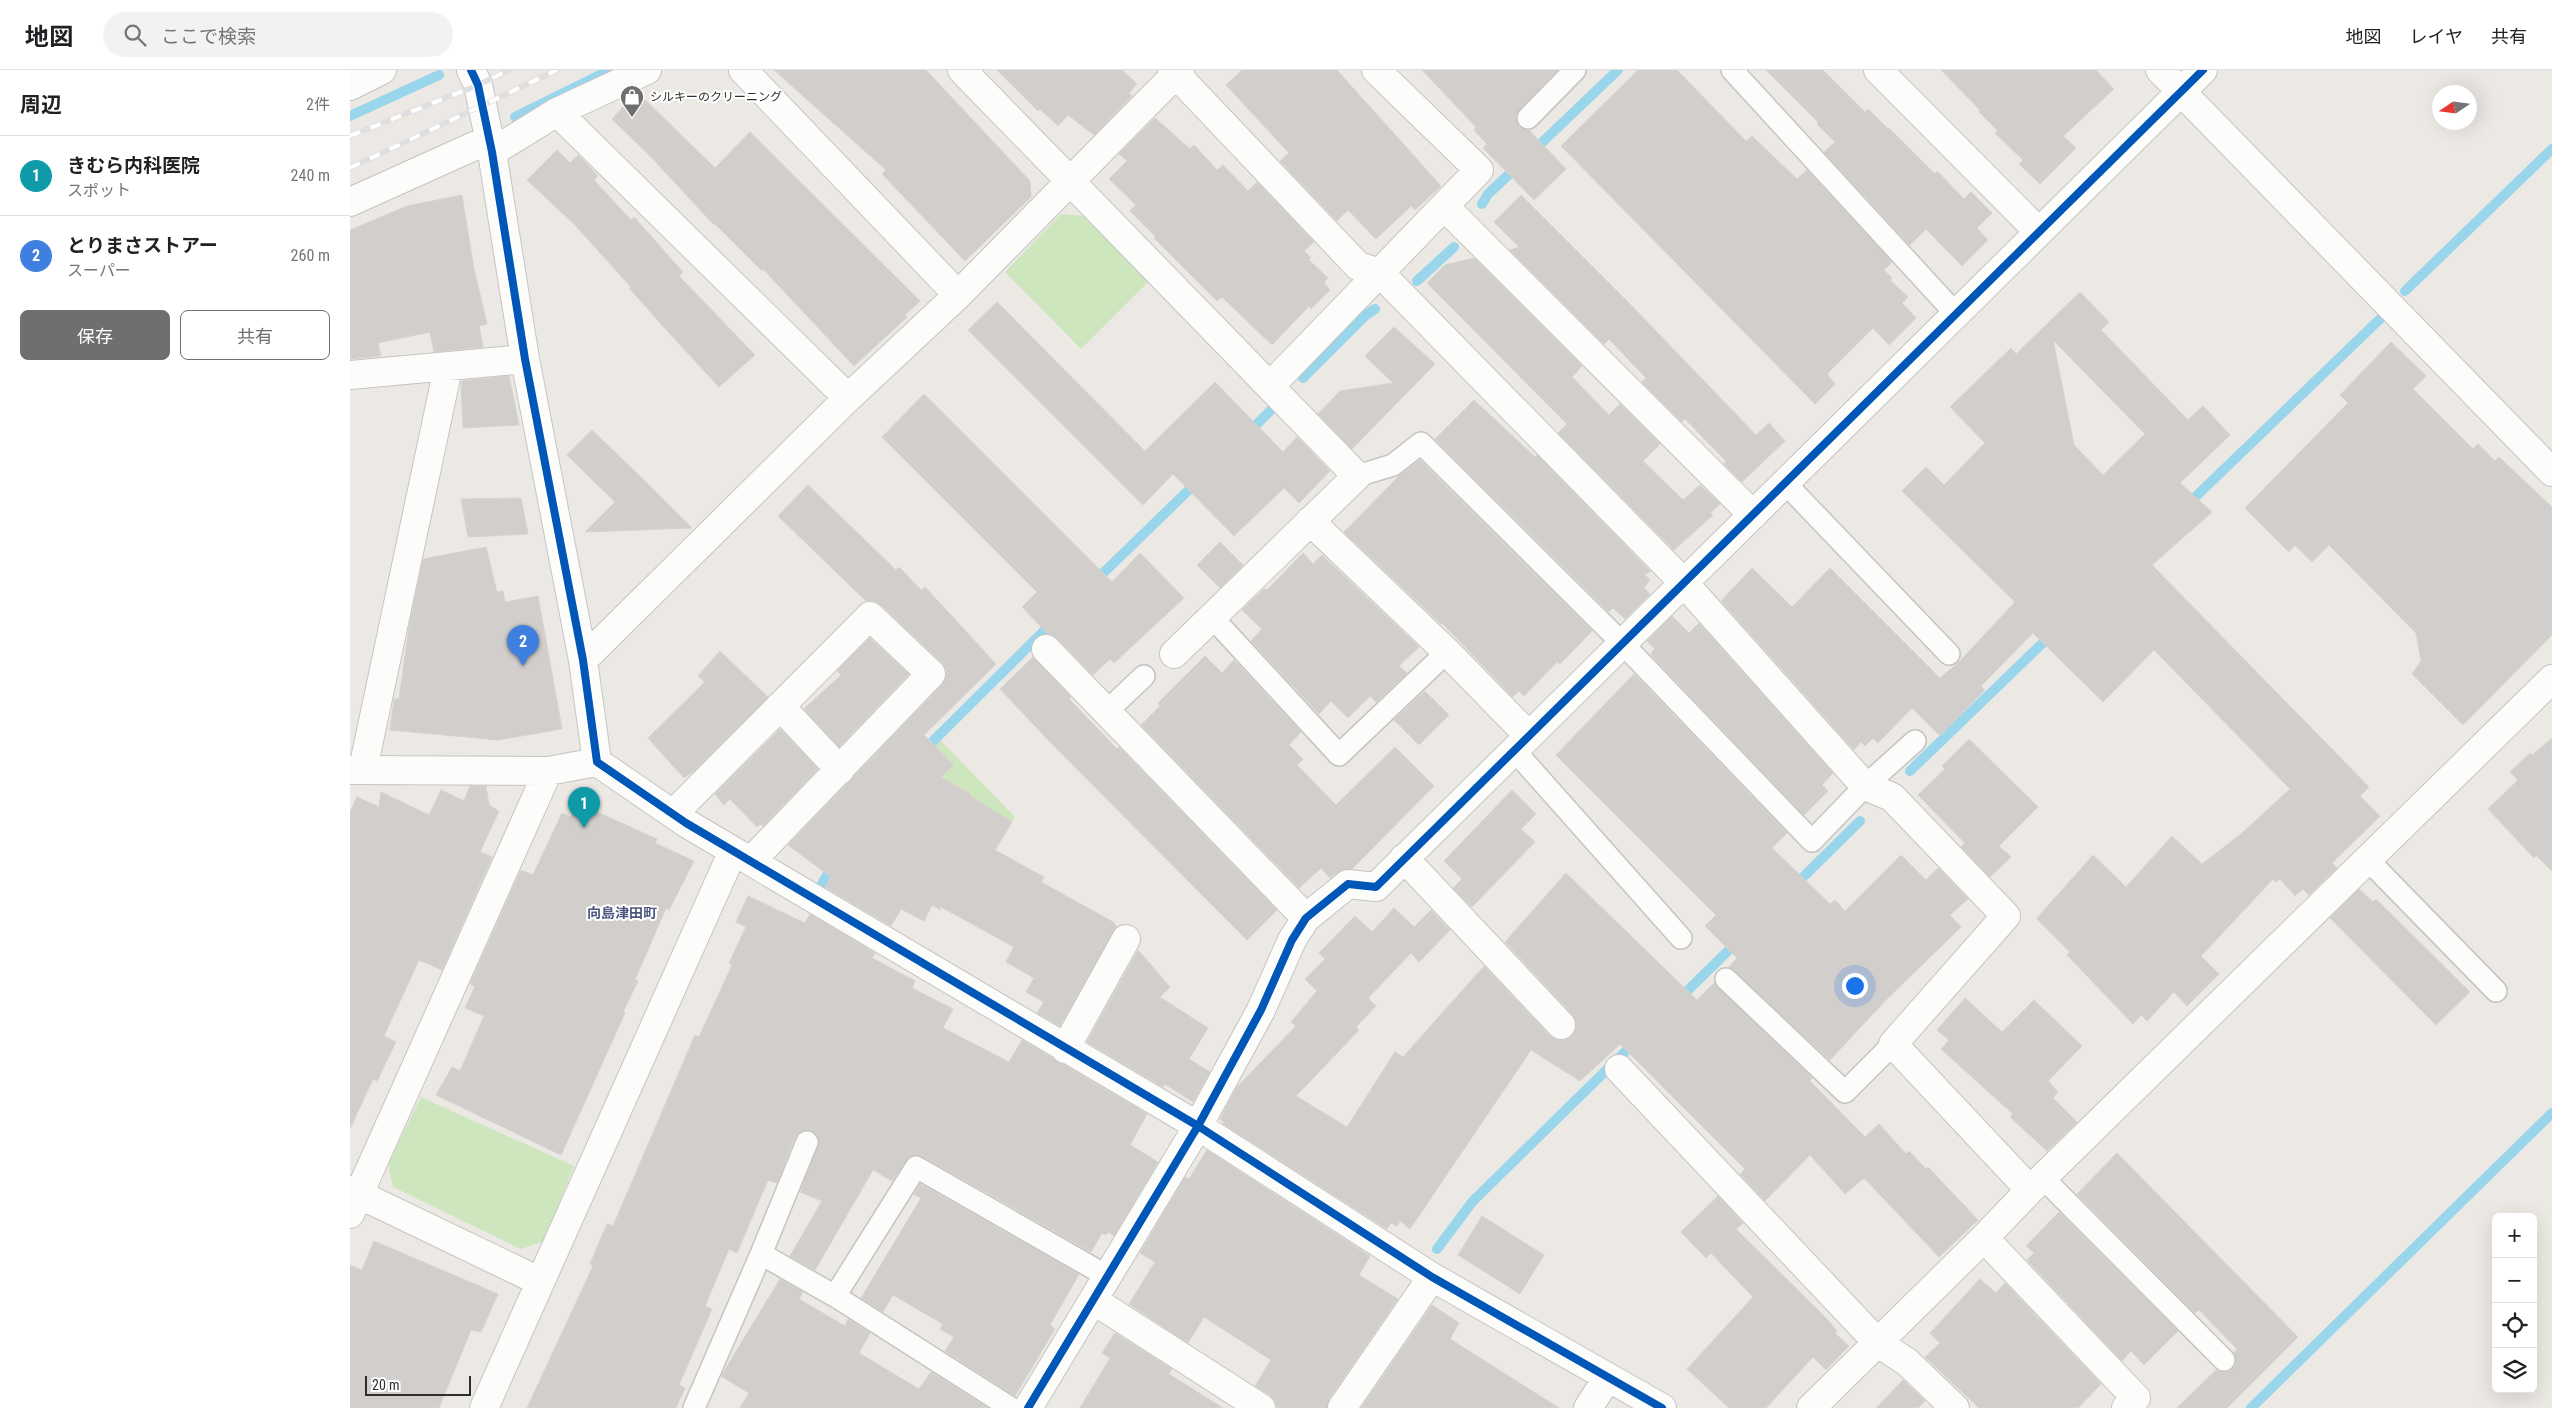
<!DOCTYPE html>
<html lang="ja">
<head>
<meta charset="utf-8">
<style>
  body { margin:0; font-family:"Roboto Condensed","Noto Sans JP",sans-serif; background:#f2f2f2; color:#202124 }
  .controls { position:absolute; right:15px; bottom:15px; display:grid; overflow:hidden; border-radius:8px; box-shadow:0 5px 20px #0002 }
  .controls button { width:45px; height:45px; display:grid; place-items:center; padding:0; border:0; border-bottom:1px solid #e0e0e0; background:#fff; color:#202124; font:25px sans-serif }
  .compass { position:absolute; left:2082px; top:15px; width:45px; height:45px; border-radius:50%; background:#fff; box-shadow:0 5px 20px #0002; rotate:257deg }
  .scale { position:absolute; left:15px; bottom:12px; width:106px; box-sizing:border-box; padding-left:5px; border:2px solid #2e2e2e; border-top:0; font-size:14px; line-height:18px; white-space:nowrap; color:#2e2e2e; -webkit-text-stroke:4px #fff; paint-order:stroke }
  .you { position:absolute; left:1504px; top:915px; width:18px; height:18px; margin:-12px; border:4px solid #fff; border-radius:50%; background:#1a73e8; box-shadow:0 0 0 8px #1a73e833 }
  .badge { display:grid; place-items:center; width:32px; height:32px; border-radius:50%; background:#706f6e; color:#fff; font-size:16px; font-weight:700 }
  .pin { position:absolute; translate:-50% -41px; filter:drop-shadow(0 1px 2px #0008) }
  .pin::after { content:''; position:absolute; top:26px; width:18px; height:15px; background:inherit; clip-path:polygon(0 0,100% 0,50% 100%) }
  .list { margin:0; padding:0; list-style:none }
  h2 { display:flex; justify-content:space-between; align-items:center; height:65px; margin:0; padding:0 20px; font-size:21px }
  h2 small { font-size:16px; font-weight:400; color:#757577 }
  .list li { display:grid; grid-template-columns:32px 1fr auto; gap:15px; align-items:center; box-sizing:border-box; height:80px; padding:0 20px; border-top:1px solid #e0e0e0 }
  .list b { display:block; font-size:19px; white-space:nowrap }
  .list p { margin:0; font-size:16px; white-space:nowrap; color:#757577 }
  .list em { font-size:16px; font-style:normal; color:#757577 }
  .actions { display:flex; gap:10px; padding:15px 20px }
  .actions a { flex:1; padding:11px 0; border:1px solid #706f6e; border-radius:8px; text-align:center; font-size:18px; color:#706f6e }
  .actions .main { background:#706f6e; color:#fff }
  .icon { flex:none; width:28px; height:28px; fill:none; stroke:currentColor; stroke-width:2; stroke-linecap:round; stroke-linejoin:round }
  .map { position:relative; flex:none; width:2202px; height:1338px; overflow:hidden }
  header { display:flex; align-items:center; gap:30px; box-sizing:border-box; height:70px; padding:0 25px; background:#fff; border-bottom:1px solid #e0e0e0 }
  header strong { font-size:24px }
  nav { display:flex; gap:28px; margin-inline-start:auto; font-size:18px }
  .search { width:350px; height:45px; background:#f2f2f2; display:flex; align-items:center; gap:12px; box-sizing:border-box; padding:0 18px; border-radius:28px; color:#757577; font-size:19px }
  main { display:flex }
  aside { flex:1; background:#fff }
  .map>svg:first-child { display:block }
  .green { fill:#cee6be }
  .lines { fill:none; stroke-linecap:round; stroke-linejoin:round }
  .stream { stroke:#99d6ec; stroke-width:10 }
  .building { fill:#d1cecb; stroke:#d7d4d0; fill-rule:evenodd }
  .service-casing { stroke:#c5c4c5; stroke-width:24 }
  .minor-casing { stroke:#c5c4c5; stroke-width:30 }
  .service { stroke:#fcfcfb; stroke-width:21 }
  .minor { stroke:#fcfcfb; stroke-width:28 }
  .rail-casing { stroke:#dfdfe1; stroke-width:5.5 }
  .rail { stroke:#fff; stroke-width:4; stroke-dasharray:11; stroke-linecap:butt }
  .cycleway-casing { stroke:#fff; stroke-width:11 }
  .cycleway { stroke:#0057b8; stroke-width:8 }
  .labels { text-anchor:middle; stroke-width:4; stroke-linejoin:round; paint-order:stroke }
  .poi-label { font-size:12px; fill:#2e2e2e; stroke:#fff; text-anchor:start }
  .neighbourhood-label { font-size:14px; font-weight:bold; fill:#4d5680; stroke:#fff }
</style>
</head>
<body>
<header>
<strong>地図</strong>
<div class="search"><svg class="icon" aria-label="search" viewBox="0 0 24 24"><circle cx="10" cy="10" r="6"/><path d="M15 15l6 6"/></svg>ここで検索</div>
<nav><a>地図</a><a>レイヤ</a><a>共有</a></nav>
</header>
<main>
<aside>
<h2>周辺<small>2件</small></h2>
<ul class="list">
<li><span class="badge" style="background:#0f9aa8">1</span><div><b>きむら内科医院</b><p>スポット</p></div><em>240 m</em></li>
<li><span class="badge" style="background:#3f7fe0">2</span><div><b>とりまさストアー</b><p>スーパー</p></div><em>260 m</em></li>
</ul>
<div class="actions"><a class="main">保存</a><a>共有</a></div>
</aside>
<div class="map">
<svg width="2202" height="1338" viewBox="0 0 2202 1338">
  <rect width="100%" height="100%" fill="#ece8e4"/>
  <path class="green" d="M711,144L734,146L798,212L731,279L655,202Z
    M589,669L665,747L662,752L623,728L558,740L604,695L583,674Z
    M71,1027L224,1096L194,1171L171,1179L43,1117L38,1094Z"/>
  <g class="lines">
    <path class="stream" d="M0,46L89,5
      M165,47L260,0
      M1182,82L1268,0
      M1132,134L1138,124L1168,96
      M1067,211L1104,177
      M2055,221L2202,79
      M953,308L1016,245L1025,239
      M898,363L923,338
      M1837,435L2032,247
      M744,512L848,411
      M573,681L703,552
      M1560,701L1702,564
      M472,814L484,793
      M1443,817L1510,751
      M1329,929L1388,871
      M1087,1179L1123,1131L1285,972
      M1901,1338L2202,1043"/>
  </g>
  <path class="building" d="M424,0H576L680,111L681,127L615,191L532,104L536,100Z
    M647,0H772L787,14L779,23L782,26L744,65L718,45L708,56L690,39L688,41Z
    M892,0H987L1091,116L1065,140L1061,136L1026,169L998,140L987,151L930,91L939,83L876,15Z
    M1072,0H1208L1165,45L1169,57L1179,60L1216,99L1184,130L1133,78L1137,74L1124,60L1126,57Z
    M1288,0H1327L1396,71L1402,66L1447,109L1457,100L1542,192L1534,200L1542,208L1540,210L1558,227L1552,233L1566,248L1539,275L1523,258L1477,304L1485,314L1465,334L1211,76Z
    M1416,0H1473L1515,42L1518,39L1538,59L1539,58L1585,104L1587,101L1614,129L1621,122L1642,143L1627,158L1638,170L1612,196L1576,159L1560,175L1474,82L1485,72L1467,54L1468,52Z
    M1591,0H1746L1764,19L1713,66L1726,78L1690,114L1669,94L1673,90L1645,63L1648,61L1629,42L1630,40Z
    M287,22L365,98L400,62L570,231L555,245L557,247L504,296L413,199L412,201L365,154L364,155L303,89L262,49Z
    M805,48L840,79L844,75L867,100L873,95L898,121L907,112L964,172L954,181L961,188L959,190L978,208L974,213L980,220L961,239L959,236L922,275L872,227L867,231L804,168L806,167L780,141L786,135L759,109L777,91L769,84Z
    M207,80L220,93L228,85L233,90L248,106L244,110L281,150L284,147L333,202L329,206L405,285L369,317L320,264L279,218L281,217L225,155L177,110Z
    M112,125L124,199L137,254L129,256L133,277L84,282L80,262L28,273L31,286L0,289V160L57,136Z
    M1171,125L1279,233L1406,365L1419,353L1435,371L1392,412L1374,394L1376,391L1335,349L1332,352L1292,312L1296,308L1259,269L1254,274L1160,180L1169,177L1144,152Z
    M1124,188L1232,296L1222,307L1259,345L1270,334L1310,374L1293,391L1333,430L1350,415L1370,434L1360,443L1363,445L1324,480L1208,363L1217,354L1077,213L1095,195Z
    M1730,222L1759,252L1751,260L1838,350L1853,336L1880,365L1830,413L1862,442L1802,495L2019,717L2010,726L2030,746L1982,793L1987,798L1959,825L1953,819L1945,826L1930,809L1926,812L1923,809L1851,886L1869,904L1837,936L1824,922L1797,951L1791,945L1783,954L1717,885L1720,882L1687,849L1688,847L1743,785L1776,817L1822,766L1852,794L1891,764L1940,719L1804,580L1753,632L1683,563L1631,616L1635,620L1590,666L1562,638L1528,673L1523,668L1515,676L1511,672L1504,680L1371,531L1402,498L1442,537L1480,498L1590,608L1608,593L1665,532L1552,421L1576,397L1594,415L1635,373L1600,337L1661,278L1666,284ZM1703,270L1795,364L1753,405L1724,375Z
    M647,232L795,381L865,312L933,382L947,367L980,401L949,433L934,418L884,466L823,404L793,435L618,260Z
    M1044,257L1085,294L1002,379L968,344L990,321L1043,313L1015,286Z
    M2041,272L2076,306L2063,319L2123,379L2128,374L2145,391L2149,387L2202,437V565L2113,655L2062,604L2071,591L2066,563L1979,475L1962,492L1945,475L1939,482L1895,438L1998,333L1990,325Z
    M159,306L169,355L113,358L111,311Z
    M574,324L762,512L790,483L834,528L764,593L760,589L743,605L707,568L698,564L672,537L687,522L532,367Z
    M1124,330L1185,387L1187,385L1300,501L1295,505L1300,510L1294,518L1300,524L1275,549L1263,538L1259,542L1085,369Z
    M242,360L297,413L342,458L235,462L265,432L217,385Z
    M1070,390L1242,561L1210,594L1207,592L1174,626L1169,621L1163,627L1092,553L1091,554L994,462L1050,405Z
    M458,415L546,500L549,497L571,520L575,517L646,594L574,665L604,695L591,707L621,724L620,726L662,752L645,780L694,807L691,812L763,852L767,857L710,956L687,943L694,932L676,922L684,908L656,892L664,877L591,837L590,840L582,835L574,851L551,839L541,856L475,817L481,807L438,775L592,615L596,607V599L592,593L531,535L524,531H516L428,446Z
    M171,428L178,464L118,467L111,429Z
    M870,472L893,495L870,518L847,495Z
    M136,477L147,522L153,521L155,532L188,526L212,659L148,670L40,660L44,629H49L59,557L73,489Z
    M953,483L963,494L972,485L1069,577L1049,596L1057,603L1026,632L1020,626L998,648L981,631L969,644L901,571L912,559L892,540L915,518L917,520Z
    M1322,546L1339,563L1349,553L1483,703L1472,715L1478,721L1454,745L1302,586L1301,583L1305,579L1297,571Z
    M520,568L559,604L489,677L454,639L491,605L487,601Z
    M370,581L418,627L344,701L334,708L298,668L355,612L348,606Z
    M855,586L872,603L884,590L951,662L939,675L953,689L947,695L986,735L1045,677L1084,716L1002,799H993L980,808L971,798L949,818L791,655L810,636L808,633Z
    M683,587L721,627L719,629L767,679L769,677L927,840L897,870L700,672L650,619Z
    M1284,604L1437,763L1422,778L1480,834L1485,830L1495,841L1551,785L1576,810L1588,798L1618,829L1600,845L1611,857L1537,929L1480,990L1379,897L1387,888L1355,856L1366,845L1206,685Z
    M1075,621L1099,645L1069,675L1044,650Z
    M430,659L468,699L413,756L410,754L407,757L380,729L374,735L365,724Z
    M2202,668V801L2186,785L2184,788L2138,739L2168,710L2160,702L2180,683L2182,685Z
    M1619,669L1688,737L1649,776L1661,787L1640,807L1611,777L1615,773L1568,725L1595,699L1592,696Z
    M120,716H136L139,735L149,741L130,782L142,787L92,900L69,890L34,966L46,972L27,1011L23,1009L0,1059V742L7,727L29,737L31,722L79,745L91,720L114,731Z
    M1162,720L1186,744L1171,759L1185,772L1122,837L1103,818L1112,809L1094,791Z
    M227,733L307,769L305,773L344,791L319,840L316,838L285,910L288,911L273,942L275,943L211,1085L86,1025L102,997L110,1001L134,946L115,938L125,916L120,914L171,800L183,805L212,743L221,747Z
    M1216,803L1347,930L1364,913L1462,1008L1460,1011L1515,1067L1529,1054L1556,1084L1559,1081L1576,1099L1578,1097L1628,1150L1589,1187L1514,1108L1495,1124L1460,1085L1415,1131L1390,1104L1395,1099L1270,974L1230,1011L1181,980L1060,1159L1050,1151L1047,1156L1041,1153L1037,1159L873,1054L874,1052L870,1049L886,1018L946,956L941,952L967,921L955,909L975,889L969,883L1005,846L1022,862L1044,838L1064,857L1081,840L1100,860L1069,892L1061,883L1018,928L1026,936L1006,957L1009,960L946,1026L997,1057L1045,982L1053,987L1134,896L1200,966L1207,970H1214L1221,967L1226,959V952L1223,945L1155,872Z
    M2009,819L2023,832L2026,829L2120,922L2086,955L1980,848Z
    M398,826L455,853L460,844L525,883L522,888L565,911L562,918L603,939L593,958L659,992L672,970L797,1044L780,1075L808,1092L764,1166L758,1162L756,1165L752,1163L741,1182L572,1086H560L542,1111L523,1100L465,1200L440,1186L472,1131L450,1122L469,1071L467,1064L455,1060L445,1067L427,1113L418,1110L387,1183L379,1179L355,1236L362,1239L329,1315L335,1318L326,1338H177L243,1196L240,1194L257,1154L263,1156L345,965L349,967L382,895L379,893L396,857L386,852Z
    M788,880L820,917L810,927L858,958L839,989L860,1002L843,1032L815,1014L813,1017L737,972Z
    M1615,928L1652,962L1684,930L1732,976L1698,1011L1708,1022L1703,1028L1727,1052L1697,1081L1660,1047L1663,1044L1591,979L1599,970L1587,960Z
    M857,1080L1020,1186L1009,1205L1048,1229L979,1329L977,1338H927L925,1330L920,1325L905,1316L921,1290L854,1247L838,1273L779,1234L805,1192L790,1183L835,1107L839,1109Z
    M1767,1083L1948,1267L1877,1338H1827L1866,1300L1877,1302L1882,1299L1886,1293L1884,1283L1887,1279L1849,1240L1845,1243L1727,1124Z
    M570,1114L729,1204L700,1255L705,1259L665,1326L595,1281L604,1267L590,1259L593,1254L543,1225L533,1242L511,1228L571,1128L564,1124Z
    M1368,1126L1393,1153L1386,1159L1475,1247L1487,1261L1485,1263L1499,1276L1476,1300L1463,1287L1416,1338H1379L1337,1299L1403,1227L1361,1183L1356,1188L1331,1162Z
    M1709,1142L1828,1261L1794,1295L1781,1281L1772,1291L1677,1190L1684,1183L1676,1176Z
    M1132,1146L1194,1185L1170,1224L1108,1185Z
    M24,1171L148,1224L131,1262L121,1260L89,1338H0V1195L12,1200Z
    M430,1209L453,1222L449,1229L495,1256L498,1249L520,1263L509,1283L569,1319L581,1302L638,1338H390L399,1323L371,1306Z
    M1630,1209L1646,1223L1655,1213L1751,1314L1728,1338H1629L1575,1287L1590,1273L1580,1263Z
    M1082,1235L1109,1253L1100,1269L1209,1338H1011Z
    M765,1263L822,1299L819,1304L873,1338H730L760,1288L752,1283Z
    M1553,1310L1575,1331L1568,1338H1526Z"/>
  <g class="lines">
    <g class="service-casing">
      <path id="service" d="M1382,0L1606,244
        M1178,48L1225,0
        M1007,406L1043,395L1071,373L1272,573L1462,771L1515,716L1565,671
        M1435,413L1599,584
        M862,547L989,685L1097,582
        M757,641L794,606
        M1164,680L1331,868
        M2018,790L2146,921
        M1376,909L1495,1022L1543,974
        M1693,1108L1874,1290
        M411,1184L485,1226L661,1338
        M485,1226L566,1097L757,1206
        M344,1338L411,1184L457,1072"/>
    </g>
    <g class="minor-casing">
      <path id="minor" d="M121,0L128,15L142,82L175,289L233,590L247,692L336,753L848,1056L1082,1207L1312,1338
        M393,0L608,225
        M612,0L1007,406L824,584
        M822,0L1008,196L1030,203L1334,513L1515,716L1542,727L1656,846L1543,974L1680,1120
        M1528,0L1689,162
        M1810,0L2202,402
        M0,16L32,0
        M207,42L498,328
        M142,82L207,42L297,0
        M0,132L140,69
        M1094,136L1403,445
        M0,305L175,289
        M920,316L1129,100L1026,0
        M960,451L1097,582L1179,666
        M696,579L956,848
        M233,590L498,328L608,225L830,0
        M430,636L490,700
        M13,699L98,298
        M0,700L198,701L247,692
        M323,744L520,546L581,604L401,791
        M1054,788L1211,955
        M715,979L776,869
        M1269,999L1528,1273L1557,1292L1605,1338
        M0,1120L189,1211
        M0,1144L198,701
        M1634,1168L1786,1328L1776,1338
        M743,1230L911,1338
        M134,1338L383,781
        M678,1338L848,1056L911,940L942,870L956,848L998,814L1026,817L1853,0
        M992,1338L1082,1207
        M1238,1338L1258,1307
        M1461,1338L1634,1168L1680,1120L2202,609"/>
    </g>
    <use href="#service" class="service"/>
    <use href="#minor" class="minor"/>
    <g class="rail-casing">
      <path id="rail" d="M0,66L128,15L159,0
        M0,98L207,0"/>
    </g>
    <use href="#rail" class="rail"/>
    <g class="cycleway-casing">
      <path id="cycleway" d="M121,0L128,15L142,82L175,289L233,590L247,692L336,753L848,1056L1082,1207L1312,1338
        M678,1338L848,1056L911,940L942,870L956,848L998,814L1026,817L1853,0"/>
    </g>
    <use href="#cycleway" class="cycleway"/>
  </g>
  <defs>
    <g id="shop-pin" transform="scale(1.25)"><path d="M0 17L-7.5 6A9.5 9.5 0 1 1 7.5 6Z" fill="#706f6e" stroke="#fff"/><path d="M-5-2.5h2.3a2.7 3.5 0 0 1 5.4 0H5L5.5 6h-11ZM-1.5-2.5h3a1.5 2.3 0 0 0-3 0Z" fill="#fff"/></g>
  </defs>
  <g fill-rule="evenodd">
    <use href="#shop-pin" x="282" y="27"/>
  </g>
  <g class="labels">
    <g class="poi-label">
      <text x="300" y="31">シルキーのクリーニング</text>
    </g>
    <g class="neighbourhood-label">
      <text x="272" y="848">向島津田町</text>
    </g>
  </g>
</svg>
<div class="controls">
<button>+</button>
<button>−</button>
<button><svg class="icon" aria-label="locate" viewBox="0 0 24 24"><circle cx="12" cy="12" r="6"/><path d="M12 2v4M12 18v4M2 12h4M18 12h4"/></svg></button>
<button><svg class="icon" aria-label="layers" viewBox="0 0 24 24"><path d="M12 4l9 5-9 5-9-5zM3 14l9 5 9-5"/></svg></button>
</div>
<svg class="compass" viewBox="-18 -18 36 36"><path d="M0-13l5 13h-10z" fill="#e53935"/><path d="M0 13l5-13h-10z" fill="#757577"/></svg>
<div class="scale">20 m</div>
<div class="you"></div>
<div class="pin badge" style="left:234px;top:758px;background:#0f9aa8">1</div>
<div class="pin badge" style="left:173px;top:596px;background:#3f7fe0">2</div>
</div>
</main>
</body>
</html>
